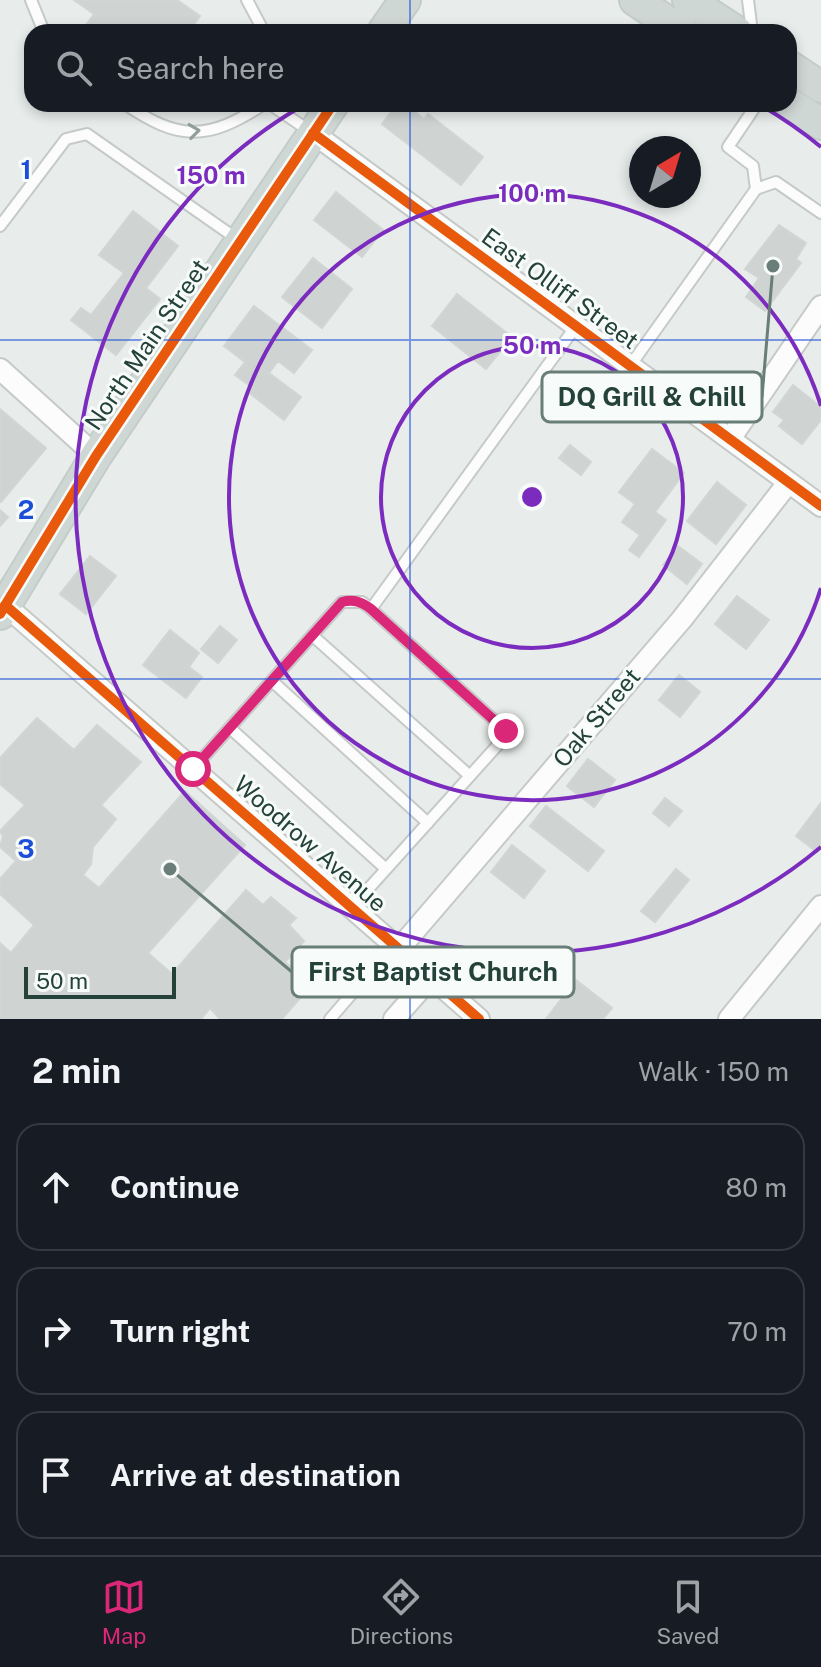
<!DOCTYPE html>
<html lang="en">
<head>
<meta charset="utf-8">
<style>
  body { margin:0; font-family:"Public Sans",sans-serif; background:#242831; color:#f1f3f6 }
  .compass { position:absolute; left:629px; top:136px; width:72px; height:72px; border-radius:50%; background:#171b24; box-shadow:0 4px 12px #0003; rotate:38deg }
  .scale { position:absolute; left:24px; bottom:20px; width:152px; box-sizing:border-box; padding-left:8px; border:4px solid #24423a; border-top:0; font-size:22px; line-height:28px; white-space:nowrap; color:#24423a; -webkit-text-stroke:6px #f7fbf9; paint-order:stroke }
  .stop { position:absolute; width:24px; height:24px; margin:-18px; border:6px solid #db2777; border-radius:50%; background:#fff }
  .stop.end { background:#db2777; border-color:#fff; box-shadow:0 2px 8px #0008 }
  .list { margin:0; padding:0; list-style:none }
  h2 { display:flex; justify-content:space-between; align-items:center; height:104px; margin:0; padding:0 32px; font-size:34px }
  h2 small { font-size:26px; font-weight:400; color:#9ea1a6 }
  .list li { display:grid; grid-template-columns:52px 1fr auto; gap:24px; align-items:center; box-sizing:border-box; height:128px; margin:0 16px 16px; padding:0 16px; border:2px solid #363941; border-radius:24px }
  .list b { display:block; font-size:30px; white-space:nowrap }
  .list em { font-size:26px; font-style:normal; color:#9ea1a6 }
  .icon { flex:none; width:44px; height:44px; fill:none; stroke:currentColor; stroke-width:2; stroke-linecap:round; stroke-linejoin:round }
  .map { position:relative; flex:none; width:821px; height:1019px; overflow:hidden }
  .search { position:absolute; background:#171b24; box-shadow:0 4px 12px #0003; left:24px; right:24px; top:24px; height:88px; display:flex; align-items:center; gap:20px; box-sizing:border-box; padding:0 28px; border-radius:24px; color:#9ea1a6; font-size:30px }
  .sheet { height:536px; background:#171b24 }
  nav { display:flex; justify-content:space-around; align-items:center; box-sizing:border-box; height:112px; border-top:2px solid #363941; background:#171b24; font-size:22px; color:#9ea1a6 }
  nav a { display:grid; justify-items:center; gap:4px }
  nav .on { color:#db2777 }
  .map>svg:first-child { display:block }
  .building { fill:#cfd4d2; stroke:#d1d6d4; stroke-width:2 }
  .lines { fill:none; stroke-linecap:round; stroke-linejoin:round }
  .lane-casing { stroke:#c5cac8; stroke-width:14 }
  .street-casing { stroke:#c5cac8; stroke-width:24 }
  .primary-casing { stroke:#c3ccc9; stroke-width:34 }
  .lane { stroke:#fcfcfc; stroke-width:10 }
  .street { stroke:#fcfcfc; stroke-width:20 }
  .primary { stroke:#cfd7d5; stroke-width:30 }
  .cycleway-casing { stroke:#f7fbf9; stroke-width:15 }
  .cycleway { stroke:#e8590c; stroke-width:10 }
  .oneway { stroke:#909f9b }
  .route { stroke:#db2777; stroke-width:10 }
  .grid { fill:none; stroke:#1d4ed8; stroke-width:2; stroke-opacity:0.55 }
  .ring { fill:none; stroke:#7b2cbf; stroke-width:4 }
  .labels { text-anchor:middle; stroke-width:6; stroke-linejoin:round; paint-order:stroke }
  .street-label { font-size:24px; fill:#24423a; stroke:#f7fbf9 }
  .grid-label { font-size:26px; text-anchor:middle; font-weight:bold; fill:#1d4ed8; stroke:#f7fbf9; stroke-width:6; stroke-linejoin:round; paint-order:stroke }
  .centre { fill:#7b2cbf; stroke:#f7fbf9; stroke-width:4 }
  .ring-label { font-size:24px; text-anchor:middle; font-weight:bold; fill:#7b2cbf; stroke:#f7fbf9; stroke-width:6; stroke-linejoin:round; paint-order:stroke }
  .leader { fill:none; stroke:#697e78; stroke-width:3 }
  .callout-dot { fill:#697e78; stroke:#f7fbf9; stroke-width:3 }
  .callout { fill:#f7fbf9; stroke:#697e78; stroke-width:3 }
  .callout-label { font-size:26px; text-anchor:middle; font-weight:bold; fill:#24423a }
</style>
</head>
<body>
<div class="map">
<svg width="821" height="1019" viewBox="0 0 821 1019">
  <rect width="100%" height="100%" fill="#e8edeb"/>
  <path class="building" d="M74,0H177L200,16L188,32H81L94,14Z
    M397,104H405L424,119L428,114L483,157L461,185L382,124Z
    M336,192L383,230L362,257L314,220Z
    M133,211L178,246L146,288L160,299L116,355L71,320L81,308L91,315L124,273L99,255Z
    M779,225L806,243L796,259L801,263L765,311L746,297L759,278L745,269Z
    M313,258L352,289L322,328L282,297Z
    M457,294L512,337L486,369L432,326Z
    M254,306L312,350L294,373L278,361L269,373L301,397L284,420L247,391L250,386L235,375L245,362L224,346Z
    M793,385L821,407V420L802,444L779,426L784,420L773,412Z
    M0,409L46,448L1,502L0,501Z
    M570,445L591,462L581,475L559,458Z
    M652,449L684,473L655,512L666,520L639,557L629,550L640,535L622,522L635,504L619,492Z
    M717,482L746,505L716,544L687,521Z
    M0,510L8,517L0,526Z
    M678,546L702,564L687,584L663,565Z
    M90,556L116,576L86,614L60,594Z
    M737,596L769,620L746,649L715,624Z
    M220,626L237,640L218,663L201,649Z
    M170,630L199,653L189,667L202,677L186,698L143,665Z
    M679,675L700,692L680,717L659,700Z
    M37,718L74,750L97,725L141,762L101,805L116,819L93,847L91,864L83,875L99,888L185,791L245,845L148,953L172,974L246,890L263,905L271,897L296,918L289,925L304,941L285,962L311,985L282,1019H220L210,1008L201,1019H0V943L11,953L34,925L0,894V879L16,861L0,847L3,836L0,831L25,805L0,784V758Z
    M588,759L615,780L594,807L567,786Z
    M665,798L682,811L669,826L653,813Z
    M821,803V847L817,852L796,836Z
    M546,806L604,851L588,871L530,826Z
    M512,845L545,871L524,898L491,872Z
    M676,869L689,880L655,922L641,911Z
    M576,980L612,1008L603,1019H546Z"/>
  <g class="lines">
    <g class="lane-casing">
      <path id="lane" d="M31,0L44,32
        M247,0L264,32
        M748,0L752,32
        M125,104C179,141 208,141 264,104
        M270,104L311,132
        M756,189L753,166L728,147L757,104
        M0,226L66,139L87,134L237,239
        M630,366L756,189L776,182L821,213
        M313,636L470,776
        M272,681L428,823
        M230,728L386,869
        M193,769L342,602H362L371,609L576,326
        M352,907L504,738L506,731L371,609
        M330,1019L368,975"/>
    </g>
    <g class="street-casing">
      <path id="street" d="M313,133L821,506
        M0,369L96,456
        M730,439L821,306
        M5,605L479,1019
        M399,949L682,619L788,483
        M394,1019L431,977
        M729,1019L821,906"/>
    </g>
    <g class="primary-casing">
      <path id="primary" d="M635,0L683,32
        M688,0L737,32
        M383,32L405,0
        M789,66L821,87
        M789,103L821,124
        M0,614L96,456L333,104"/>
    </g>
    <use href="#lane" class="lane"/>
    <use href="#street" class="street"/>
    <use href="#primary" class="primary"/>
    <g class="cycleway-casing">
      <path id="cycleway" d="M313,133L821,506
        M5,605L479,1019
        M0,614L96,456L333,104"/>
    </g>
    <use href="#cycleway" class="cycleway"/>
  </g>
  <defs><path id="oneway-chevron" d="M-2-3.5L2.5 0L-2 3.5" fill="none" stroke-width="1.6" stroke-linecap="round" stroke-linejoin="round" transform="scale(2)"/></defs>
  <use class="oneway" href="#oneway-chevron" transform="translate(194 131) rotate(-7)"/>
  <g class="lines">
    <path class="route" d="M193,769L342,602C354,599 362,602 371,609L506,731"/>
  </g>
  <path class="grid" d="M410,0V32M410,104V1019M0,340H821M0,679H821"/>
  <g class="ring">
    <circle cx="532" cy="497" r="151"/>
    <path d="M821 588A303 303 0 1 1 821 406"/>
    <path d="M821 847A454 454 0 1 1 302 106M762 106A454 454 0 0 1 821 147"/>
  </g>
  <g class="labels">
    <g class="street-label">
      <text transform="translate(560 289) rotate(36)" y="8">East Olliff Street</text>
      <text transform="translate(147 345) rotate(-56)" y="8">North Main Street</text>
      <text transform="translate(597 718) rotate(-50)" y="8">Oak Street</text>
      <text transform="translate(310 844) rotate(41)" y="8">Woodrow Avenue</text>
    </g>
  </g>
  <g class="grid-label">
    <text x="26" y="179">1</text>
    <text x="26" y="519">2</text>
    <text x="26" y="858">3</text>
  </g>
  <circle cx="532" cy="497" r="12" class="centre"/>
  <g class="ring-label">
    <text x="211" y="184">150 m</text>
    <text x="532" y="202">100 m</text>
    <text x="532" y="354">50 m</text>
  </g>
  <path class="leader" d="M773 266L762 397M170 869L292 972"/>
  <g class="callout-dot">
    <circle cx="773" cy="266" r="8"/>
    <circle cx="170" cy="869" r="8"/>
  </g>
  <g class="callout">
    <rect x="542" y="372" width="220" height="50" rx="8"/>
    <rect x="292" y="947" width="282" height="50" rx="8"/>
  </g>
  <g class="callout-label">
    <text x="652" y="406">DQ Grill &amp; Chill</text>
    <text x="433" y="981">First Baptist Church</text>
  </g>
</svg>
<svg class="compass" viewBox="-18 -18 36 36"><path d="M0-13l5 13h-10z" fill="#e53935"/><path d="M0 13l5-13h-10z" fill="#9ea1a6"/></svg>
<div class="scale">50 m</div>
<div class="stop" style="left:193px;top:769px"></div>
<div class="stop end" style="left:506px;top:731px"></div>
<div class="search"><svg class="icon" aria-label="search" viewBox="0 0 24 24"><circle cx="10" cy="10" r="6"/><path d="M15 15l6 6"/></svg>Search here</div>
</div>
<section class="sheet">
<h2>2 min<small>Walk · 150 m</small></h2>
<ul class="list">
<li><svg class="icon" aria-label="ahead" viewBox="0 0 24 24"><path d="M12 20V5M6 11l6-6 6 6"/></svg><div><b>Continue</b></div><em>80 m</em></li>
<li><svg class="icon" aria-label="right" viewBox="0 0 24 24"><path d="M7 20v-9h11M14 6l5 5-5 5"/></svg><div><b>Turn right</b></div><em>70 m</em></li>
<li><svg class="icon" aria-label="arrive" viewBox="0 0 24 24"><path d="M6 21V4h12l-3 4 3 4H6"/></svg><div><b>Arrive at destination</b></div></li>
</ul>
</section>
<nav>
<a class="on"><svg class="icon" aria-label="map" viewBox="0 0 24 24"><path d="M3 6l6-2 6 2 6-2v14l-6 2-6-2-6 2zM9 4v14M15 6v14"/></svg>Map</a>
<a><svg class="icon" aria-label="directions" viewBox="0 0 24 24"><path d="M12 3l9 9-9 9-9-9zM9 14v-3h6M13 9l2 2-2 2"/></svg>Directions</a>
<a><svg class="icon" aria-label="saved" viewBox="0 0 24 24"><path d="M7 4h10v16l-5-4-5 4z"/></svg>Saved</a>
</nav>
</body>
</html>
